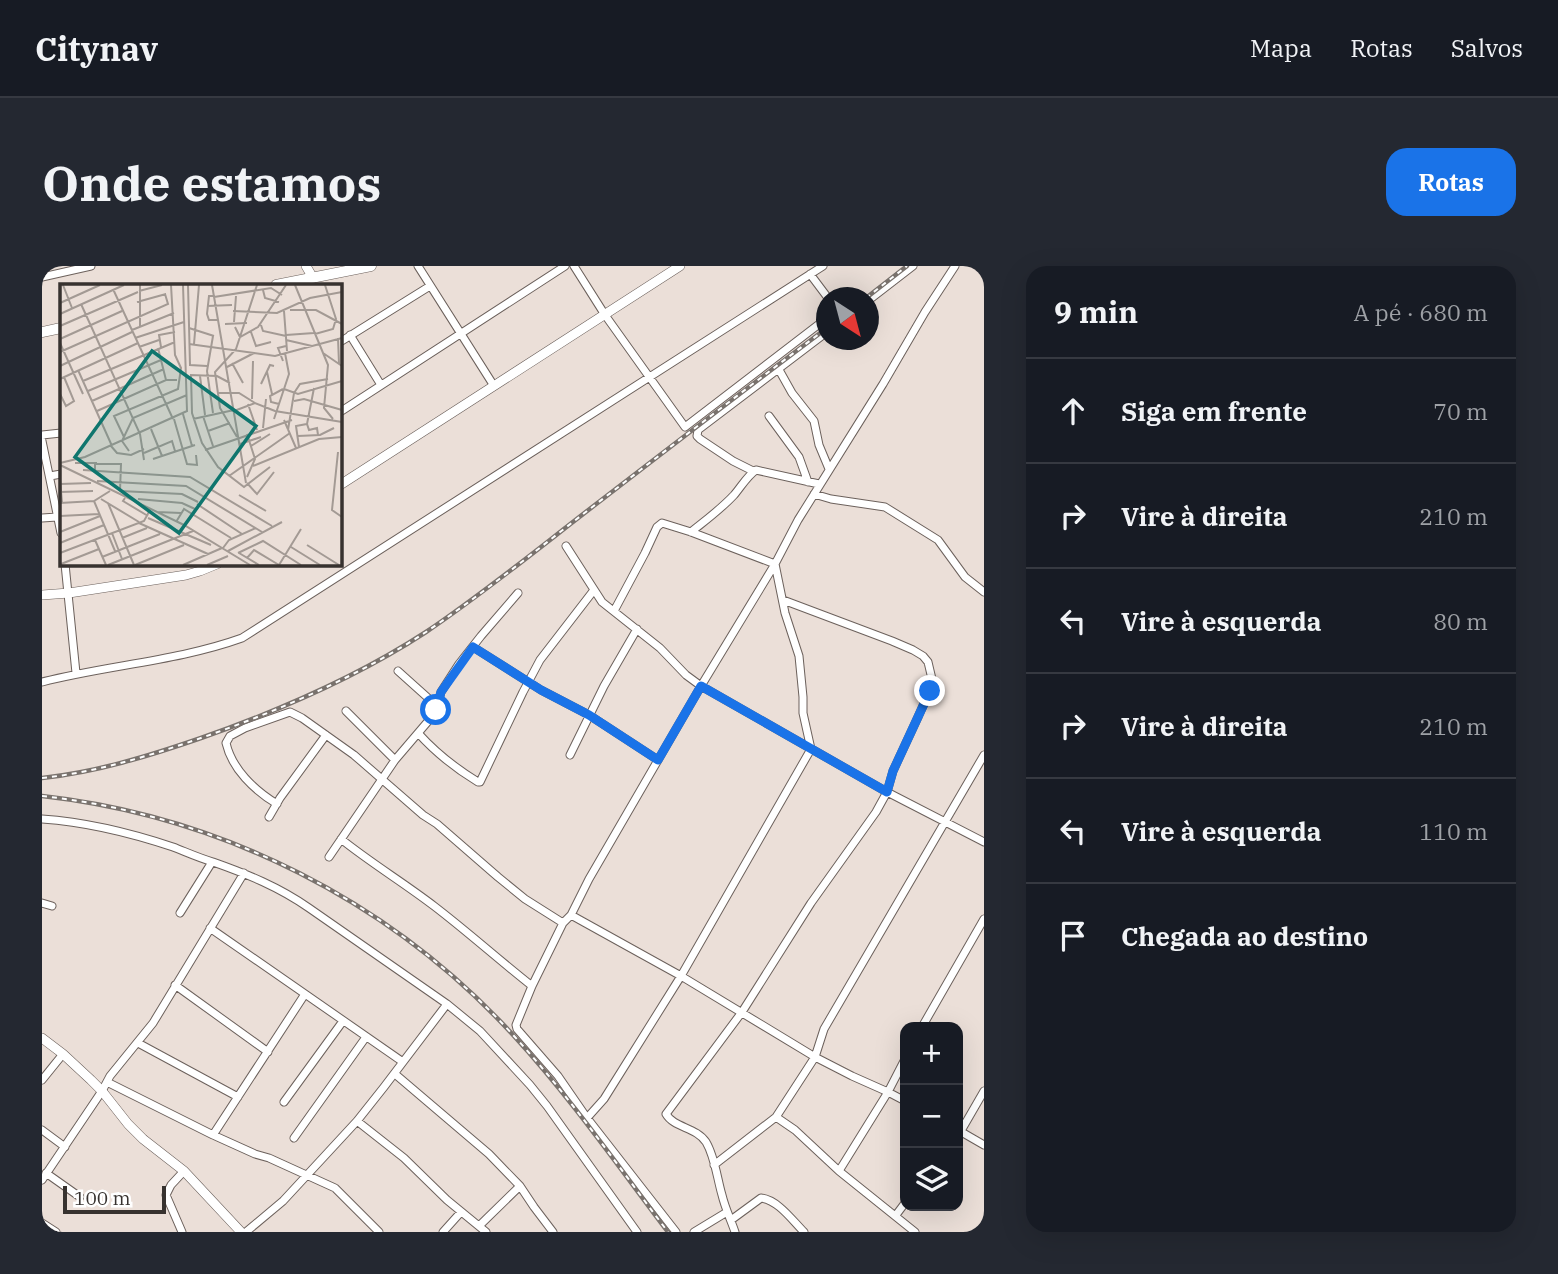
<!DOCTYPE html>
<html lang="pt">
<head>
<meta charset="utf-8">
<style>
  body { margin:0; font-family:"IBM Plex Serif",serif; background:#242831; color:#f1f3f6 }
  .controls { position:absolute; right:21px; bottom:21px; display:grid; overflow:hidden; border-radius:14px; box-shadow:0 7px 28px #0002 }
  .controls button { width:63px; height:63px; display:grid; place-items:center; padding:0; border:0; border-bottom:2px solid #363941; background:#171b24; color:#f1f3f6; font:35px sans-serif }
  .compass { position:absolute; left:774px; top:21px; width:63px; height:63px; border-radius:50%; background:#171b24; box-shadow:0 7px 28px #0002; rotate:144deg }
  .scale { position:absolute; left:21px; bottom:18px; width:103px; box-sizing:border-box; padding-left:7px; border:4px solid #37322f; border-top:0; font-size:19px; line-height:24px; white-space:nowrap; color:#37322f; -webkit-text-stroke:5px #fff; paint-order:stroke }
  .stop { position:absolute; width:21px; height:21px; margin:-16px; border:5px solid #1a73e8; border-radius:50%; background:#fff }
  .stop.end { background:#1a73e8; border-color:#fff; box-shadow:0 2px 7px #0008 }
  .list { margin:0; padding:0; list-style:none }
  h2 { display:flex; justify-content:space-between; align-items:center; height:91px; margin:0; padding:0 28px; font-size:30px }
  h2 small { font-size:23px; font-weight:400; color:#9ea1a6 }
  .list li { display:grid; grid-template-columns:46px 1fr auto; gap:21px; align-items:center; box-sizing:border-box; height:105px; padding:0 28px; border-top:2px solid #363941 }
  .list b { display:block; font-size:26px; white-space:nowrap }
  .list em { font-size:23px; font-style:normal; color:#9ea1a6 }
  .icon { flex:none; width:38px; height:38px; fill:none; stroke:currentColor; stroke-width:2; stroke-linecap:round; stroke-linejoin:round }
  .map { position:relative; flex:none; width:942px; height:966px; overflow:hidden; border-radius:21px }
  header { display:flex; align-items:center; gap:42px; box-sizing:border-box; height:98px; padding:0 35px; background:#171b24; border-bottom:2px solid #363941 }
  header strong { font-size:33px }
  nav { display:flex; gap:38px; margin-inline-start:auto; font-size:24px }
  .intro { display:flex; align-items:center; justify-content:space-between; box-sizing:border-box; height:168px; padding:0 42px }
  h1 { margin:0; font-size:49px }
  .button { padding:18px 32px; border-radius:21px; background:#1a73e8; color:#fff; font-size:24px; font-weight:700 }
  main { display:flex; gap:42px; padding:0 42px }
  aside { flex:1; background:#171b24; border-radius:21px; box-shadow:0 7px 28px #0002 }
  .map>svg:first-child { display:block }
  .lines { fill:none; stroke-linecap:round; stroke-linejoin:round }
  .minor-casing { stroke:#6c615c; stroke-width:9 }
  .tertiary-casing { stroke:#6c615c; stroke-width:10 }
  .secondary-casing { stroke:#6c615c; stroke-width:11 }
  .minor { stroke:#fff; stroke-width:7 }
  .tertiary { stroke:#fff; stroke-width:9 }
  .secondary { stroke:#fff; stroke-width:10 }
  .rail-casing { stroke:#79726d; stroke-width:4.5 }
  .rail { stroke:#fff; stroke-width:2; stroke-dasharray:5; stroke-linecap:butt }
  .route { stroke:#1a73e8; stroke-width:9 }
  .inset-road { fill:none; stroke:#a39a94; stroke-width:2 }
  .view { fill:#0f766e; fill-opacity:0.15; stroke:#0f766e; stroke-width:3.5 }
  .inset-edge { fill:none; stroke:#37322f; stroke-width:3.5 }
</style>
</head>
<body>
<header>
<strong>Citynav</strong>
<nav><a>Mapa</a><a>Rotas</a><a>Salvos</a></nav>
</header>
<div class="intro"><h1>Onde estamos</h1><a class="button">Rotas</a></div>
<main>
<div class="map">
<svg width="942" height="966" viewBox="0 0 942 966">
  <rect width="100%" height="100%" fill="#ebdfd8"/>
  <g class="lines">
    <g class="minor-casing">
      <path id="minor" d="M376,0L452,120
        M532,0L563,49L643,161L785,52
        M768,8L786,32
        M0,11L49,0
        M827,34L871,0
        M308,69L339,119
        M298,76L388,20
        M736,102L750,127L772,155L777,179L787,203
        M298,146L523,0
        M727,150L757,191L766,216
        M0,169L19,167
        M0,175L19,267
        M711,205L691,195L658,173L655,170L656,164L785,66
        M8,210L19,208
        M772,228L789,233L843,241L896,274L923,311L942,326
        M0,252L15,251
        M649,266C664,254 679,243 692,229C699,221 705,210 714,204L777,218
        M524,280L560,336L618,382L644,409L659,420L845,526L942,576
        M23,298L34,407
        M431,381L499,424L547,449L616,494
        M356,405L395,440
        M0,416C66,399 136,395 200,372L781,0
        M304,445L353,494
        M376,467C394,487 413,502 436,516H438L481,426L498,394L552,324
        M528,489L562,420L595,363
        M235,538C212,524 190,503 184,477L188,470L203,462L248,446L260,452L312,489L381,549L395,558L456,611L483,633L521,657
        M227,551L238,532L284,469
        M0,553C44,556 89,567 131,581C144,586 157,592 171,596C205,608 237,621 267,642L405,738L438,765L488,819L505,840L595,966
        M299,573C329,597 362,617 392,640C426,666 457,694 490,720
        M287,591L353,494L388,453L394,444L399,426L417,398L439,370L476,327
        M0,637L10,640
        M138,647L170,596
        M529,649L639,710L773,791L810,810L846,826L863,835
        M168,662L361,796
        M133,719L226,786
        M880,761L942,653
        M96,777L196,831
        M353,808L447,888L478,920L492,941L511,966
        M0,814L21,788
        M65,816L171,869L213,888L227,892L293,922L337,966
        M242,836L301,755
        M734,851L753,864L797,905L873,966
        M545,852L562,833L639,710L769,483L761,447V431L757,390L743,347L733,298L649,266L620,257L615,261L603,287L572,345
        M315,855L362,892L405,934L444,966
        M0,864L23,881
        M916,864L942,879
        M171,869L263,728
        M916,870L942,825
        M252,872L324,771
        M672,899L734,851L773,791L782,763L942,489
        M797,905L846,826L863,793
        M4,907L38,931
        M0,914L60,825L68,810L111,757L202,607
        M854,949L863,937
        M689,954L719,932C736,934 750,954 762,966
        M0,957L14,966
        M437,960L478,920
        M140,966L124,929L129,919L142,905
        M204,966L241,935L315,855L342,821L405,738
        M401,966L419,946
        M634,966L545,852L516,810L475,763L474,759L490,720L521,657L529,649L547,613L659,420L733,298L756,254L841,118L883,46L913,0
        M652,966L685,946
        M693,966C689,954 683,942 680,929C675,912 673,891 664,876C654,861 632,862 624,848L700,746L769,637L834,546L845,526L851,505L876,451L888,424L890,413L886,396L881,390L871,384L850,375L741,334
        M940,966L942,962"/>
    </g>
    <g class="tertiary-casing">
      <path id="tertiary" d="M264,0L271,12
        M298,219L638,0
        M0,329L27,327L144,309L158,305L175,298
        M0,772L21,788L49,814L60,825L86,858L101,873L142,905L199,966"/>
    </g>
    <g class="secondary-casing">
      <path id="secondary" d="M234,19L329,0
        M0,66L19,62"/>
    </g>
    <use href="#minor" class="minor"/>
    <use href="#tertiary" class="tertiary"/>
    <use href="#secondary" class="secondary"/>
    <g class="rail-casing">
      <path id="rail" d="M824,32L865,0
        M0,512C55,506 107,490 159,472C236,445 315,411 384,366C445,325 503,277 562,232C636,175 710,118 785,62
        M0,530C180,550 350,636 472,770C528,831 576,900 626,966"/>
    </g>
    <use href="#rail" class="rail"/>
  </g>
  <g class="lines">
    <path class="route" d="M394,444L399,426L431,381L499,424L547,449L616,494L659,420L845,526L851,505L888,425"/>
  </g>
  <g transform="translate(18 18)">
    <rect width="282" height="282" fill="#ebdfd8"/>
    <path class="inset-road" d="M3,1L12,24M80,1V43M128,1L130,81L147,82M152,1L186,199M235,1L268,81L264,124L273,135M53,5L113,135M203,6L205,14L219,18M79,7L102,1M153,12H149L147,30L149,36H157M154,13L211,4L222,11M77,18L106,10M0,19L40,1M21,20L80,150L84,176M147,22L172,21M230,26H256L282,40M173,27L217,29L250,14L282,8M224,27L227,67M0,30L64,1M174,38L176,12M165,40L187,39M201,41L203,47L226,52M0,42L78,8M175,43L180,53L198,43L226,1M129,44L154,52M72,46L114,29M191,48L196,62L211,58M255,50L273,45L276,35L265,1M226,51L254,49M75,54L124,38M278,54L279,80M0,55L62,27M226,56L252,62M0,59L23,110M129,60L215,72L282,54M134,60L139,1M79,63L99,56M101,63L99,51L115,48M98,64L106,96M0,68L108,20L105,10M263,69L282,82M223,77L218,64L226,62M172,79L183,99M0,82L72,48M167,83L194,69M18,86L52,162M207,88L212,110M140,92L145,131M0,95L78,59M23,97L115,58M170,99L157,92L131,91L132,129L142,159L158,183L184,203L210,183M201,100L210,81L214,82M224,105L238,110L282,97M28,107L101,76M158,109H179L195,119M0,110L6,122L14,117L4,93M192,115L193,77M32,117L104,85M234,117L244,115L282,126M188,120L197,146M219,120L211,118L210,112L223,105M37,127L106,96H117M174,127L195,119L215,127L282,138M153,129L147,87L153,52M123,130L132,162M143,132L153,162M114,135L127,180L137,181L136,171M133,135L174,126M214,135L229,90L225,69M224,136L236,164M247,140L254,104M203,144L206,115M91,145L102,172M228,146L234,109L240,100L268,95M148,147L170,139M187,150L195,175L187,193M238,152L260,151L274,144M64,153L54,132L118,105L121,84L115,71L111,1M177,153L160,124L155,88L176,65L197,1M180,160L201,153M51,162L57,169L71,171L84,165M191,162L210,150M239,163L236,142L247,140L249,146L257,144L258,151M145,166L232,136M69,167L62,157L73,134L127,111M278,168L272,226L282,233M84,169L112,157L115,167M93,175L135,161M0,179L25,173L127,127L123,1M15,179H37M0,181L124,241L190,281M193,182L259,155L282,153M23,186L130,193L212,242M35,186V180H61L60,207M169,192L230,149M0,196L2,218M37,197L126,202L202,248M187,199L197,210L214,188M0,200L31,199M60,207L122,210L138,218M0,208L33,207M179,211L206,227M65,214L63,217L88,232M41,215L79,238M78,215L122,219L135,225M34,217L55,267M0,219L34,217L50,207M48,219L74,281M137,220L182,250M97,228L121,229M0,232L39,230M88,234L151,261M116,238L124,225L171,254M79,239L148,270M0,248L40,232M52,249L62,275M62,254L87,244M35,256L46,281M0,259L44,241M247,261L279,281M231,263L260,281M163,264L169,256L196,244M168,267L222,238M0,269L84,237L90,226M178,269L203,257L241,281M179,269L199,281M42,273L100,250M187,274L194,266L219,281M1,280L39,265M48,281L133,247M75,281L124,261M123,281L162,264M147,281L168,272M219,281L241,245"/>
    <path class="view" d="M92,67L196,142L119,249L15,173Z"/>
    <rect width="282" height="282" class="inset-edge"/>
  </g>
</svg>
<div class="controls">
<button>+</button>
<button>−</button>
<button><svg class="icon" aria-label="layers" viewBox="0 0 24 24"><path d="M12 4l9 5-9 5-9-5zM3 14l9 5 9-5"/></svg></button>
</div>
<svg class="compass" viewBox="-18 -18 36 36"><path d="M0-13l5 13h-10z" fill="#e53935"/><path d="M0 13l5-13h-10z" fill="#9ea1a6"/></svg>
<div class="scale">100 m</div>
<div class="stop" style="left:394px;top:444px"></div>
<div class="stop end" style="left:888px;top:425px"></div>
</div>
<aside>
<h2>9 min<small>A pé · 680 m</small></h2>
<ul class="list">
<li><svg class="icon" aria-label="ahead" viewBox="0 0 24 24"><path d="M12 20V5M6 11l6-6 6 6"/></svg><div><b>Siga em frente</b></div><em>70 m</em></li>
<li><svg class="icon" aria-label="right" viewBox="0 0 24 24"><path d="M7 20v-9h11M14 6l5 5-5 5"/></svg><div><b>Vire à direita</b></div><em>210 m</em></li>
<li><svg class="icon" aria-label="left" viewBox="0 0 24 24"><path d="M17 20v-9H6M10 6l-5 5 5 5"/></svg><div><b>Vire à esquerda</b></div><em>80 m</em></li>
<li><svg class="icon" aria-label="right" viewBox="0 0 24 24"><path d="M7 20v-9h11M14 6l5 5-5 5"/></svg><div><b>Vire à direita</b></div><em>210 m</em></li>
<li><svg class="icon" aria-label="left" viewBox="0 0 24 24"><path d="M17 20v-9H6M10 6l-5 5 5 5"/></svg><div><b>Vire à esquerda</b></div><em>110 m</em></li>
<li><svg class="icon" aria-label="arrive" viewBox="0 0 24 24"><path d="M6 21V4h12l-3 4 3 4H6"/></svg><div><b>Chegada ao destino</b></div></li>
</ul>
</aside>
</main>
</body>
</html>
